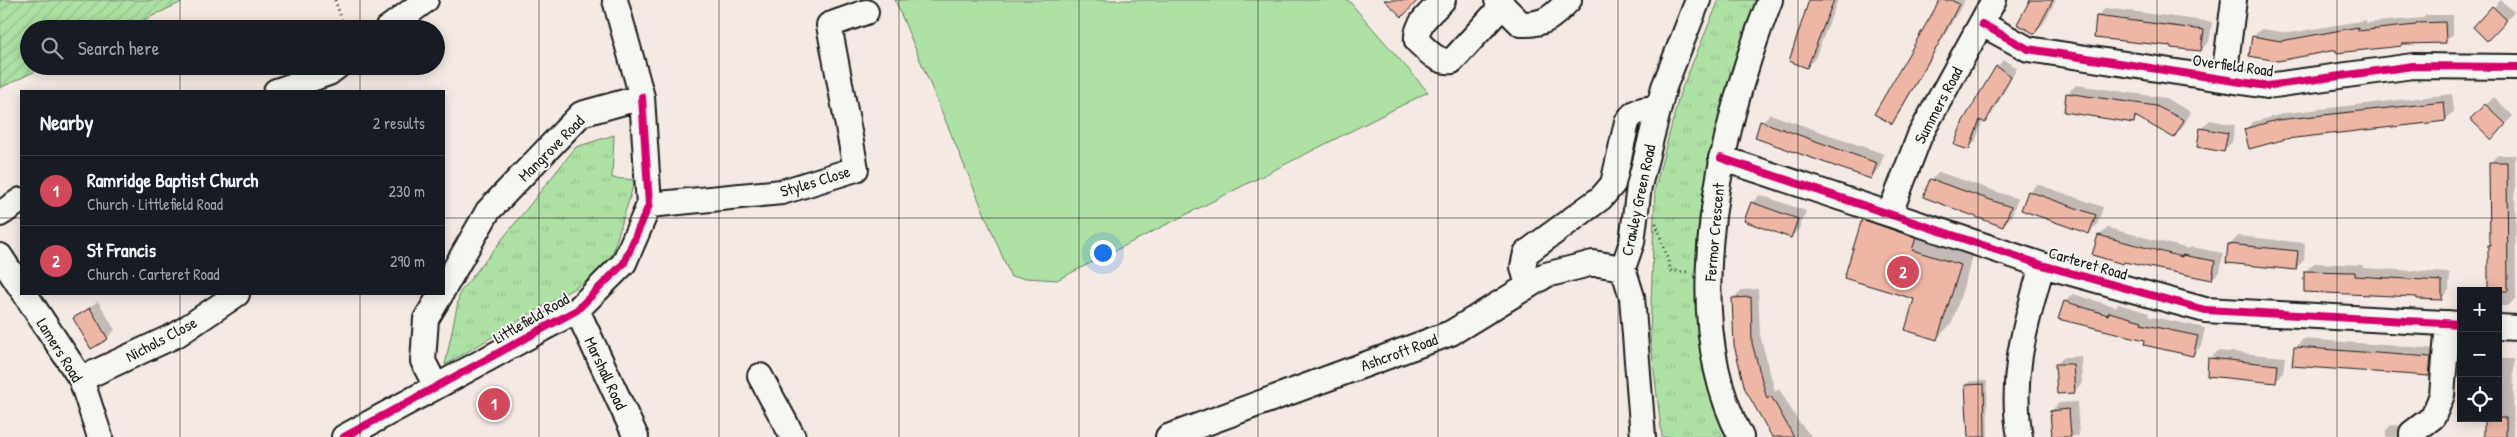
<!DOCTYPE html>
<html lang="en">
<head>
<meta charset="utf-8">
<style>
  body { margin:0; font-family:"Patrick Hand",sans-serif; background:#242831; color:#f1f3f6 }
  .controls { position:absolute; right:15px; bottom:15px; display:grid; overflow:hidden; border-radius:0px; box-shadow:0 2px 12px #0003 }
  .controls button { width:45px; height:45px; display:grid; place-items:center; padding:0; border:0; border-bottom:1px solid #363941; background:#171b24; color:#f1f3f6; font:25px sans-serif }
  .you { position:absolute; left:1102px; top:252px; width:18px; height:18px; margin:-12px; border:4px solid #fff; border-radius:50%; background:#1a73e8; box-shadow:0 0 0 8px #1a73e833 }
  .badge { display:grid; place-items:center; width:32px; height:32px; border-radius:50%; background:#d1495b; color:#fff; font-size:16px; font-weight:700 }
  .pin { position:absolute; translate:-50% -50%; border:2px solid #fff; box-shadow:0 1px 5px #0006 }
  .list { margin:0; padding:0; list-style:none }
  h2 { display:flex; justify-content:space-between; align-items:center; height:65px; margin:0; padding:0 20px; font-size:21px }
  h2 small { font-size:16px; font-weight:400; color:#9ea1a6 }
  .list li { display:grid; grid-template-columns:32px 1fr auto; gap:15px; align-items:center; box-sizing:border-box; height:70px; padding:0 20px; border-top:1px solid #363941 }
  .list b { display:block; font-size:19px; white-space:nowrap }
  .list p { margin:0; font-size:16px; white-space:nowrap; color:#9ea1a6 }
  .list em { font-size:16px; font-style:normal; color:#9ea1a6 }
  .icon { flex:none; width:28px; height:28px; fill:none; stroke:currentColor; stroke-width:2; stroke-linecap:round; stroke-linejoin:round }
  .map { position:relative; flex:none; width:2517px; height:437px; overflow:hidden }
  .search { position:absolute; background:#171b24; box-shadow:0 2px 12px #0003; left:20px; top:20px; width:425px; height:55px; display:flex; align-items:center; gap:12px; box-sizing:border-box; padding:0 18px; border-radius:28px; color:#9ea1a6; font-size:19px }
  .panel { position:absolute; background:#171b24; box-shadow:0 2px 12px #0003; left:20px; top:90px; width:425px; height:205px; border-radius:0px }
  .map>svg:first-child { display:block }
  .grass { fill:url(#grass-tufts); stroke:#657f60 }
  .park { fill:#aee2a4; stroke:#657f60 }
  .garden { fill:url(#garden-furrows); stroke:#657f60 }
  .shadow { fill:#0003 }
  .building { fill:#eeb6a5; stroke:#1c1c1c }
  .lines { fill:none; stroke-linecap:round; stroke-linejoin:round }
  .minor-casing { stroke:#1c1c1c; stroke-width:28 }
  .path { stroke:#1c1c1c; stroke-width:3; stroke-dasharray:1 4; stroke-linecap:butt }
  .minor { stroke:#f6f6f2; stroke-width:24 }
  .cycleway-casing { stroke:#f6f6f2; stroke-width:11 }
  .cycleway { stroke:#d6006c; stroke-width:8 }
  .grid { fill:none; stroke:#1c1c1c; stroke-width:1; stroke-opacity:0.55 }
  .labels { text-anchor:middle; stroke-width:4; stroke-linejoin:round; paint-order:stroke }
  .street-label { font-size:16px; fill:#1c1c1c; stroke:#f6f6f2 }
</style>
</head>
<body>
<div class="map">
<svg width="2517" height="437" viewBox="0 0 2517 437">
  <defs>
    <pattern id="grass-tufts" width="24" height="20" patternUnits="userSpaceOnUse" patternTransform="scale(1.25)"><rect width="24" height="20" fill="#aee2a4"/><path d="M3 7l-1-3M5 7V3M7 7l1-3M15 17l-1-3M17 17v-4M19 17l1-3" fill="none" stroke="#95c18d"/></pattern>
    <pattern id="garden-furrows" width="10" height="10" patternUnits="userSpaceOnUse" patternTransform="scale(1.25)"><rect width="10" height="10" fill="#aee2a4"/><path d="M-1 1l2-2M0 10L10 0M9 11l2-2" fill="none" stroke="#95c18d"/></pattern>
  </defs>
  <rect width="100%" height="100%" fill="#f4e9e3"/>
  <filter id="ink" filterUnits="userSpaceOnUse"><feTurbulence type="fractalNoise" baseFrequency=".02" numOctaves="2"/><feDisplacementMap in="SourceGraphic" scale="10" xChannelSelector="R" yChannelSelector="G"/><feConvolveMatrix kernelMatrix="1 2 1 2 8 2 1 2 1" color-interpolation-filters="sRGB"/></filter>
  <g filter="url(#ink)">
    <path class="grass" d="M1719,0H1762L1699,267L1707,382L1728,437H1662L1650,336L1655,188L1680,93Z
      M614,135L612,178L635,180L608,268L445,365L460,292L576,147Z"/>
    <path class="park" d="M895,0H1348L1428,92L1057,280L1011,277Z"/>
    <path class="garden" d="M0,0H186L125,29H29V66H46L0,88Z"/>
    <path class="shadow" d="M1811,0H1838L1815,58L1807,67Z
      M1941,0H1965L1899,114L1891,122Z
      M2031,0H2056L2043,24L2034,32Z
      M2501,0L2514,12L2487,39L2474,27Z
      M2106,8L2212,22L2209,42L2201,50L2172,44L2097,16Z
      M2426,15H2453V34L2445,42L2337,49L2278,59L2253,37L2261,29L2290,33L2366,20V23L2423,18Z
      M2004,60L2017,68L1992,114L1983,120L1975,142L1968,149L1997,67Z
      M2076,85L2165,98L2191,112L2182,128L2174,136L2138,117L2133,122L2065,111L2068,93Z
      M2452,94L2454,111L2446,120L2245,130L2253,122L2286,113Z
      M2494,97L2513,116L2500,130L2472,119Z
      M1770,114L1884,154L1879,169L1871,177L1762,122Z
      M2210,120L2235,125L2232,142L2224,150L2202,128Z
      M2498,155H2515L2516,298L2508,306H2498V291L2490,245L2492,243L2490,163Z
      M1939,172L2018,199L2011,217L2003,225L1931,180Z
      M2037,184L2103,207L2097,225L2089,233L2029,192Z
      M1760,195L1806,211L1799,229L1791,237L1752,203Z
      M1878,205L1975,250L1952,323L1937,338L1916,298L1863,220Z
      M2108,228L2189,249L2191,247L2223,253L2220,271L2212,279L2124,261L2099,236Z
      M2238,236L2305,243L2304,260L2296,268L2230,245Z
      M2314,263L2363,265V268L2450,273L2449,290L2441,299L2306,271Z
      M1758,289L1760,335L1775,392L1779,389L1798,421L1812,437H1774L1733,298L1742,290Z
      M2073,294L2116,307L2118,304L2149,313L2148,316L2205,328L2201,346L2193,355L2147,339L2065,302Z
      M98,301L115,330L107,338L74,318Z
      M2303,339L2438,349L2436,367L2428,375L2295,348Z
      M2218,351L2285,357L2283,373L2275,382L2210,359Z
      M2081,356L2082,383L2074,391L2056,365L2064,357Z
      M2498,359H2514L2513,437H2486L2498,418Z
      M1970,381H1987L1988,437H1970L1966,385Z
      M2077,402L2079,436L2053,437L2051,411L2059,403Z
      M2391,425L2403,426L2404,437H2386V430Z"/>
    <path class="building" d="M1384,0H1418L1402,17Z
      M1809,0H1834L1807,68L1789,61Z
      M1940,0H1951L1959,4L1938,45L1892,124L1874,114Z
      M2030,0H2053L2035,34L2017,24Z
      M2492,6L2507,20L2487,41L2473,27Z
      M2096,16L2204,30L2201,51L2171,48V46L2094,38Z
      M2445,22L2446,43L2402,44V46L2336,53V50L2278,61L2249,56L2252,36L2281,41L2358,27V31L2416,25V23Z
      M1996,66L2011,76L1985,123L1980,120L1969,150L1954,145L1963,121Z
      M2066,93L2156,106L2184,120L2174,138L2135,116L2134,123L2064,112Z
      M2444,102L2446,121L2286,139L2249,149L2244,129L2277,120Z
      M2485,104L2506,124L2492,140L2470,119Z
      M1760,121L1877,163L1871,179L1755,138Z
      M2200,128L2228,133L2224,152L2197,147Z
      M2489,162H2507L2508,291H2488V245H2490Z
      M1930,179L2011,207L2003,227L1923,197Z
      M2028,191L2096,215L2089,234L2021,210Z
      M1751,202L1798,219L1791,238L1744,221Z
      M1862,219L1916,238L1912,250L1961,265L1937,340L1905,330L1914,299L1844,278Z
      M2098,235L2182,257V255L2215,261L2212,280L2124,262L2123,264L2092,255Z
      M2228,244L2298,251L2296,270L2226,263Z
      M2304,271L2355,272V276L2442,281V300L2417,299V297L2304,292Z
      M1751,297L1752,343L1767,399L1771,396L1794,437H1772L1745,389L1734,345L1732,298Z
      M2064,301L2108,315L2109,312L2142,321L2141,324L2198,336L2193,356L2144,345L2145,340L2058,319Z
      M90,308L108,339L91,349L73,318Z
      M2294,347L2431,357L2429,376L2292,366Z
      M2208,358L2278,365L2276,383L2207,376Z
      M2055,364H2073L2075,393L2057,394Z
      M1984,384L1985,437H1968L1965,385Z
      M2069,409L2071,437H2052L2050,411Z
      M2484,418H2506V437H2484Z"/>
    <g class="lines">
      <g class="minor-casing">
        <path id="minor" d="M1443,0C1432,12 1415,23 1417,41C1428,51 1437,63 1452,61L1503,5
          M1497,0L1521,24C1545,25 1553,17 1569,0
          M1982,24L2028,49L2267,86L2413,66L2517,67
          M387,29L426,0
          M2224,78L2234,0
          M276,91L329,73L338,66
          M1721,158L2042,265L2205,310L2461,324
          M649,205L782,192L856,169L829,25L866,12
          M1890,213L1920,135L1994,0
          M0,214L21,200
          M0,256L21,288
          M1528,286L1523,267L1526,253L1601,198L1613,184L1627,122C1635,109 1644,109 1658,108
          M444,288L488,211L581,114L642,97L615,0
          M25,294L81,379L100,437
          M577,310L636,437
          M2498,327L2517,328
          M760,376L793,437
          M81,379L178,334L237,294
          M436,387L423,361L426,319L441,294
          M344,437L577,310L624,263L649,205L642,97
          M1168,437L1451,333L1546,275L1593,263L1623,268
          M1643,437L1632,297L1623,268L1632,242L1639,186L1664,87L1698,0
          M1741,437C1675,314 1722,123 1770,0
          M2020,437C2009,375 2026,324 2042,265
          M2412,437V433L2433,417L2442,395L2448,323"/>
      </g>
      <path class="path" d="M335,0L345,29
        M1656,223L1671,271L1689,272"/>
      <use href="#minor" class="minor"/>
      <g class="cycleway-casing">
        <path id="cycleway" d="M1982,24L2028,49L2267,86L2413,66L2517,67
          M1721,158L2042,265L2205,310L2461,324
          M344,437L577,310L624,263L649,205L642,97"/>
      </g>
      <use href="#cycleway" class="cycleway"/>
    </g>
  </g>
  <path class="grid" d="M180,0V29M360,0V29M539,0V437M719,0V437M899,0V437M1079,0V437M1258,0V437M1438,0V437M1618,0V437M1798,0V437M1978,0V437M2157,0V437M2337,0V437M180,66V91M360,66V91M0,218H21M444,218H2517M180,294V437M360,294V437"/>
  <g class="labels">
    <g class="street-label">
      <text transform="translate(2233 65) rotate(8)" y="6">Overfield Road</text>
      <text transform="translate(1938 105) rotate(-62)" y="6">Summers Road</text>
      <text transform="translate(551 148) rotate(-45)" y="6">Mangrove Road</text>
      <text transform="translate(815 181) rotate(-17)" y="6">Styles Close</text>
      <text transform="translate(1638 200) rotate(-78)" y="6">Crawley Green Road</text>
      <text transform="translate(1714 232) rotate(-85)" y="6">Fermor Crescent</text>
      <text transform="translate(2088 263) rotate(16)" y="6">Carteret Road</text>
      <text transform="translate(531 318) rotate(-30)" y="6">Littlefield Road</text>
      <text transform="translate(161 339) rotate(-28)" y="6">Nichols Close</text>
      <text transform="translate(60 350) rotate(58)" y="6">Lamers Road</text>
      <text transform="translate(1399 352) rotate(-20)" y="6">Ashcroft Road</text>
      <text transform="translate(606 373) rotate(65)" y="6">Marshall Road</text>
    </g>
  </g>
</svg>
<div class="controls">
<button>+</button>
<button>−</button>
<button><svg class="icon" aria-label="locate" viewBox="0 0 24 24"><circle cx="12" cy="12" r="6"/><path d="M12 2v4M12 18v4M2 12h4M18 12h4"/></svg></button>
</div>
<div class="you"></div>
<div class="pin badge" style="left:494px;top:404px">1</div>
<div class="pin badge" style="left:1903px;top:272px">2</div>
<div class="search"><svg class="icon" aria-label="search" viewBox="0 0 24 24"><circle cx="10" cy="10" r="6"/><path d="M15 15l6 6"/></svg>Search here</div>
<section class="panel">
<h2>Nearby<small>2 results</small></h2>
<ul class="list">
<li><span class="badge">1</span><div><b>Ramridge Baptist Church</b><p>Church · Littlefield Road</p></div><em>230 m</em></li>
<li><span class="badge">2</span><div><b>St Francis</b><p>Church · Carteret Road</p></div><em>290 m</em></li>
</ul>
</section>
</div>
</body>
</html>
